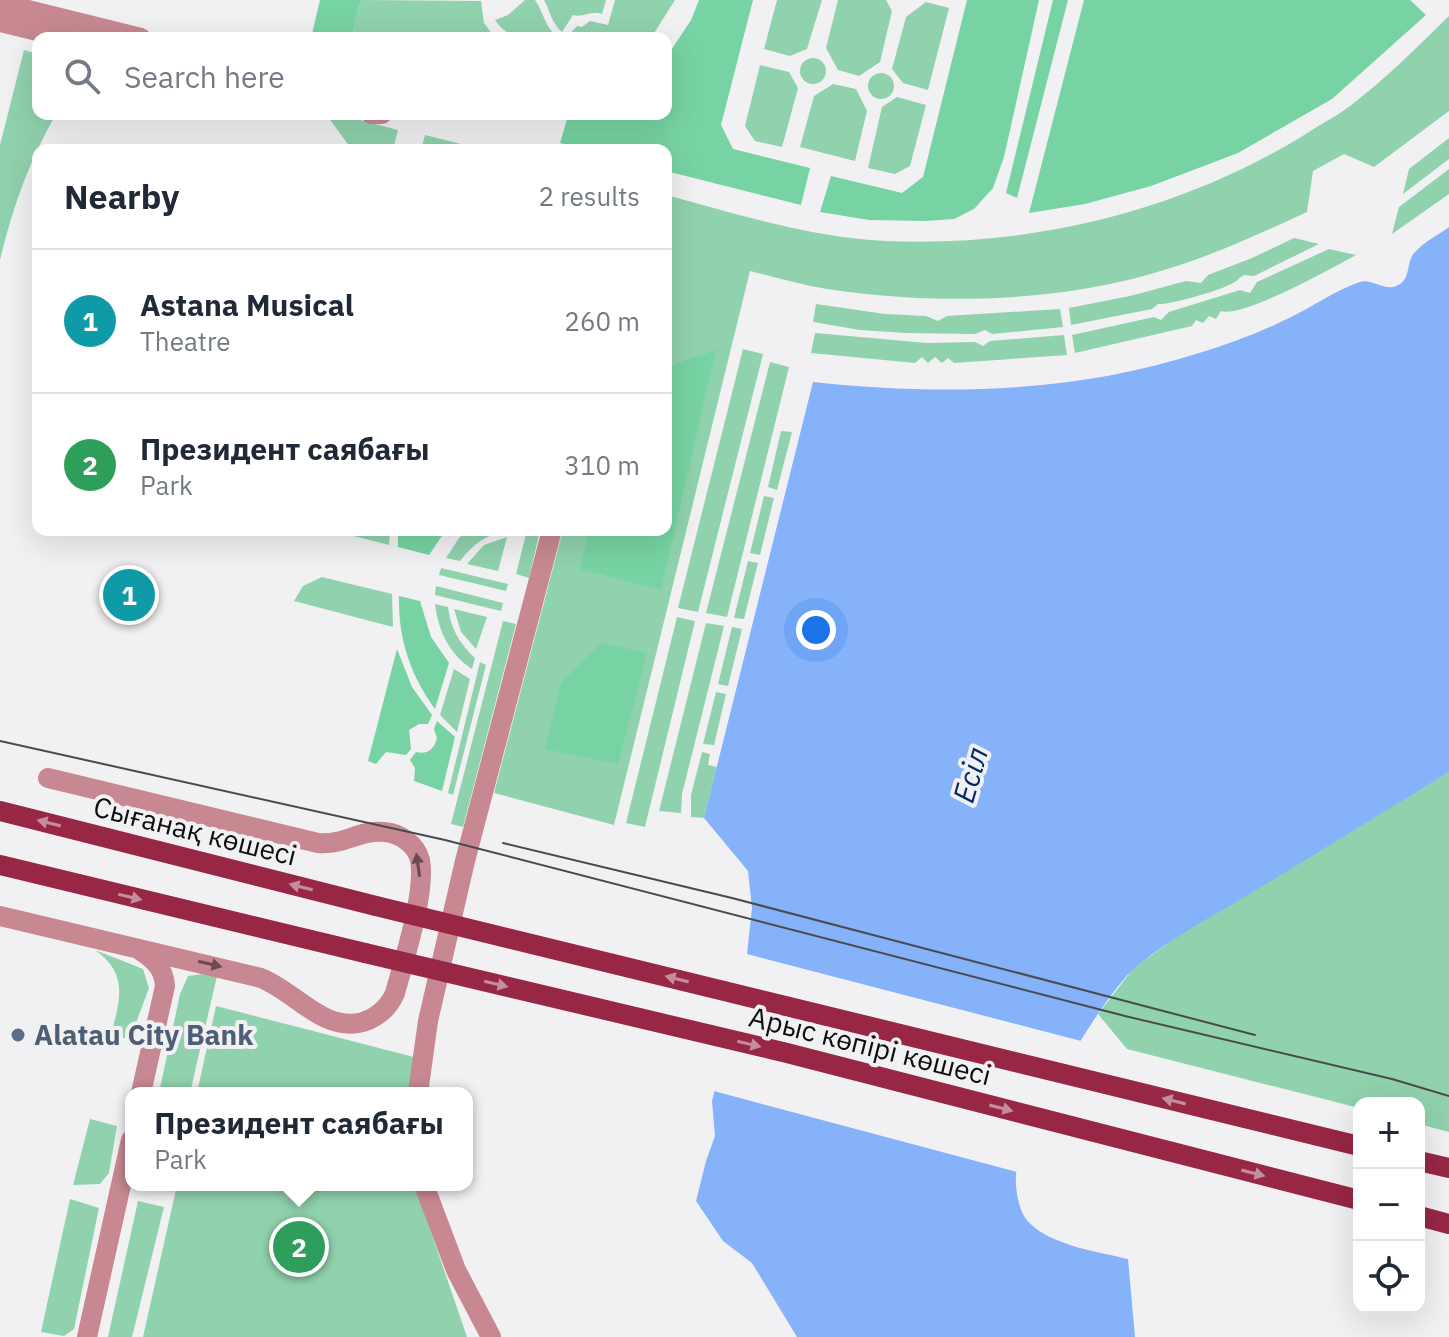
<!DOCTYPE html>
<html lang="en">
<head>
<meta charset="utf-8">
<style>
  body { margin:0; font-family:"IBM Plex Sans",sans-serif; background:#f2f2f3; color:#1f2937 }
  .controls { position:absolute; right:24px; bottom:24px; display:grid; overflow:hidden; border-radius:16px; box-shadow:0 8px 32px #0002 }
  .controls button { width:72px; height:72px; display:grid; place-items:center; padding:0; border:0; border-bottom:2px solid #e0e1e3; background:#fff; color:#1f2937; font:40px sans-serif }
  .you { position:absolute; left:816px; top:630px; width:28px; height:28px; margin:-20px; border:6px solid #fff; border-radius:50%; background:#1a73e8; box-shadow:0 0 0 12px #1a73e833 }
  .badge { display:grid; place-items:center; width:52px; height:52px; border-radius:50%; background:#b45309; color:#fff; font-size:26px; font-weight:700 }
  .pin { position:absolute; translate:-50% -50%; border:4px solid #fff; box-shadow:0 2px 8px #0006 }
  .popup { position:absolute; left:125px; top:1087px; width:348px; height:104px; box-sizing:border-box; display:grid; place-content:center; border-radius:16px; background:#fff; filter:drop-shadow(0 2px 6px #0005); font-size:26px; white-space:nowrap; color:#747a83 }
  .popup b { font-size:30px; color:#1f2937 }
  .popup::after { content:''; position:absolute; left:50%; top:100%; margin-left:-16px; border:16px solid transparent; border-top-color:#fff }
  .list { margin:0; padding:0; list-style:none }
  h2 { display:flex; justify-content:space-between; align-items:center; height:104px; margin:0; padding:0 32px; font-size:34px }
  h2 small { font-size:26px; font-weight:400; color:#747a83 }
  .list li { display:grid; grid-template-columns:52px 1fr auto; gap:24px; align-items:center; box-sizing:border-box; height:144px; padding:0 32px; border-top:2px solid #e0e1e3 }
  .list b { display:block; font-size:30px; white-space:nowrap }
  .list p { margin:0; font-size:26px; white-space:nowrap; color:#747a83 }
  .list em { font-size:26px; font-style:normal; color:#747a83 }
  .icon { flex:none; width:44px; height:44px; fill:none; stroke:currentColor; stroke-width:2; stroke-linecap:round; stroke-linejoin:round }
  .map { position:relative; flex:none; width:1449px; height:1337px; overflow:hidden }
  .search { position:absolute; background:#fff; box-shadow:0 8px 32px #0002; left:32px; top:32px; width:640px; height:88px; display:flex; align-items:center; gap:20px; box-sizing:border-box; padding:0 28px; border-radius:16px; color:#747a83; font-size:30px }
  .panel { position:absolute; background:#fff; box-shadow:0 8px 32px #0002; left:32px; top:144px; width:640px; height:392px; border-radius:16px }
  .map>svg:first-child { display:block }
  .green { fill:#90d2ad }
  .forest { fill:#77d3a3 }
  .water { fill:#86b2f9 }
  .pier { fill:#f1f1f3 }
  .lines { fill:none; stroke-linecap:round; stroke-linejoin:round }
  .minor { stroke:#c78891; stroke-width:20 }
  .major { stroke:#972744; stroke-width:20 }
  .tram { stroke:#4a4a4b; stroke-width:2 }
  .major-bridge { stroke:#972744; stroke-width:20 }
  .oneway { fill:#c48c9c }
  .oneway2 { fill:#6a4b50 }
  .service-dot { fill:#5c6f8a; stroke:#f1f1f3; stroke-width:3 }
  .labels { text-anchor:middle; stroke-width:8; stroke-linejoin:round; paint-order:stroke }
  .street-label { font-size:28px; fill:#0e0e0f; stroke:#f1f1f3 }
  .service-label { font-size:28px; font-weight:bold; fill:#4e5e75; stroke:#f1f1f3; text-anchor:start }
  .water-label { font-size:30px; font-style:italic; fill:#052a68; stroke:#f1f1f3 }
</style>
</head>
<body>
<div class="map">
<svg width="1449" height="1337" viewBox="0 0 1449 1337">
  <rect width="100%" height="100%" fill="#f1f1f3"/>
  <path class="green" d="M361,0L481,1L484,23L495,38H351Z
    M525,0H535C543,11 544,24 555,35C535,46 507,39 495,20L508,15Z
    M544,0H606L602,14C591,10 583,18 573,15L562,32C551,23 550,10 544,0Z
    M615,0H675L651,38H566L577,26L582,27L590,21L608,25Z
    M777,0H822L807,49L790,56L764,49Z
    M838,0H886L892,11L880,62L859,76L838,70L826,48Z
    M926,2L949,8L928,90L903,83L892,69L906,17Z
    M1449,16V111L1374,167L1344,154L1313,171L1307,212C1251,238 1196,263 1136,278C1037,303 928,304 827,289C801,285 775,277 750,271L614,825L494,793L563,530H666V195C737,214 812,238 886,241C1034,247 1183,211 1309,132C1324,122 1341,114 1355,102C1389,76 1418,46 1449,16Z
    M24,50L38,54V114H56C30,159 12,209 0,260V145Z
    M800 71a13 13 0 1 1 26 0a13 13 0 1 1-26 0Z
    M760,65L789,72L798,88L782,147L755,141L745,126Z
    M868 86a13 13 0 1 1 26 0a13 13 0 1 1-26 0Z
    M833,84L856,89L867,111L855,161L800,147L814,96Z
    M897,97L926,105L910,166L895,174L868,168L882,107Z
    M326,114H337L398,130L393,150H352Z
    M425,135L485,150H421Z
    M1449,138V159L1403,194L1409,169Z
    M1449,169V194L1392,234L1399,207Z
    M1294,238L1319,244L1254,276L1244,275C1240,277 1237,281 1233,283C1222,290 1170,305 1158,304L1152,309L1071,325L1069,308L1130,296L1186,281L1201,283L1208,275L1252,258Z
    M1329,249L1356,255C1332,268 1243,318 1221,311L1216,319L1209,316L1203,323L1196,320L1192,326L1075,353L1072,335L1154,317L1161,320L1169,312L1240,290L1250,293L1257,282Z
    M816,304L885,314L926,316L938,321L947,316L1060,309L1063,327L992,334L985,330L975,334L906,333L860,330L813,322Z
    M815,333L927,343L975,342L983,346L990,341L1064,335L1067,355L954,363L948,358L942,363L935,357L928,363L922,357L915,363L811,353Z
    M743,349L763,354L698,612L678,608Z
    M770,362L789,367L727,617L706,613Z
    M781,431L792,432L777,490L768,487Z
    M764,496L774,498L760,555L750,553Z
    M333,530H390L389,545L334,531Z
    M468,530H507C486,535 473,544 460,561L446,558L459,538Z
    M527,530H540L529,578L516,574Z
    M507,537L498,571L467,564L484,545Z
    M748,561L758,563L744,619L734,618Z
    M441,568L508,584L506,591L439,575Z
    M322,577L392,594L393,627L294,601L303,586Z
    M436,586L503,603L501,611L435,595Z
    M435,604L448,607C451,629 459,643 475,658L472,669C449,654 438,630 435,604Z
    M454,609L487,617L476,649L461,632Z
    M677,617L695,621L645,827L626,823Z
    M503,621L516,624L463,827L451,824Z
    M706,623L724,626L682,794L681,813L659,811Z
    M732,627L742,629L728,686L718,684Z
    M480,662L486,665L453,795L448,793Z
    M454,669L470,679L457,732L440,715Z
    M716,692L726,694L714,745L703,744Z
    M702,752L710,754L708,765L717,767L704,818L691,817V795Z
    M1449,772V1132L1419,1124V1103H1359V1108L1127,1049L1098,1014L1133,969L1182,933Z
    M95,950L143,969L149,988L130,1039L111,1035C120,1000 129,974 95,950Z
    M203,974L217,976L190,1093H159L180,994L188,976Z
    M216,1006L414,1057L412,1093H197Z
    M90,1119L117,1126L109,1173L100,1184L73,1185Z
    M177,1185H415L467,1337H143Z
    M70,1199L99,1208L74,1329L64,1336L41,1332Z
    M138,1201L164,1207L132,1337H108Z"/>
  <path class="forest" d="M320,0H361L351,38H311Z
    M699,0H753L721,125L733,149L810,168L801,205L666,171V150H586L560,143L568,116L574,114H666V58L691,20Z
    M967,0H1039L1004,157L993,188L974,209L954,219L925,221L869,220L820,212L831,176L902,193L923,177Z
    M1053,0H1068L1017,198L1006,193Z
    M1084,0H1410L1426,15L1332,99L1238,153L1151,186L1085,204L1029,213Z
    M716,350L661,590L580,569L590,530H666V367Z
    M398,530H446L429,555L398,547Z
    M399,596L420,601L431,637L449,663L435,709C410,675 398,638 399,596Z
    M602,643L647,653L618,764L545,749L561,682Z
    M397,649L412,687L432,715L428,724H419L409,730L411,749L406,755L386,752L376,764L368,761Z
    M437,721L455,737L442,791L414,781L415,768L410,760L416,752C428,755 434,749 437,738L434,729Z"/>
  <path class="water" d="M1449,227V772C1384,812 1318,852 1253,892C1213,916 1172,937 1136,967C1104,993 1020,1135 1016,1175C1015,1187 1018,1205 1024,1216C1041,1244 1099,1252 1128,1259L1135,1337H797L752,1263L723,1241L696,1201L706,1161L715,1136L712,1101L746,963L752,908L748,871L704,818L813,382C942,396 1075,393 1199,353C1229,344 1261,332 1289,318C1311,308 1337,289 1360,282C1373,278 1386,294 1400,284C1411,277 1406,261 1415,252C1424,242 1438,235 1449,227Z"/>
  <path class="pier" d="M743,953L1085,1042L1029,1142L1021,1173L710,1090Z"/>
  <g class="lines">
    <path class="minor" d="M0,3L141,38
      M0,22L66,38
      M371,114H382
      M0,916L261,978C296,992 324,1033 363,1022C378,1017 389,1007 395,993C404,960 426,892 420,860C416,844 400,833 384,832C357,830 347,845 318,843L48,778
      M141,951C155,960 164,969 165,986L141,1093
      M418,1093L428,1021L465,861L552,530
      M424,1185L456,1270L491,1337
      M87,1337L131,1140"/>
    <path class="major" d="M0,811L376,906
      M0,865L365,953
      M1419,1161L1449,1168
      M1419,1216L1449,1224"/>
    <path class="tram" d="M0,741L445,840L1125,1016L1392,1079L1449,1096
      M503,843L732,898L1255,1035"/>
    <path class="major-bridge" d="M376,906L1359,1146
      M365,953L787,1053L1359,1200"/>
  </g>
  <defs><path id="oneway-solid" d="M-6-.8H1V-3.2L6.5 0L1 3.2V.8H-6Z" transform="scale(2)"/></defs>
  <g class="oneway">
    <use href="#oneway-solid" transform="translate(49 823) rotate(-166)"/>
    <use href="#oneway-solid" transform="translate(301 887) rotate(-166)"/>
    <use href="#oneway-solid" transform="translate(130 897) rotate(13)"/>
    <use href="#oneway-solid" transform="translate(677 979) rotate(-166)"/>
    <use href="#oneway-solid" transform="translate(496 984) rotate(13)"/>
    <use href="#oneway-solid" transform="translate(749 1044) rotate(13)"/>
    <use href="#oneway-solid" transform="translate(1174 1101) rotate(-166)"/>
    <use href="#oneway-solid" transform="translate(1001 1108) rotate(14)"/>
    <use href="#oneway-solid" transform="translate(1253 1173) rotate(14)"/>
  </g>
  <g class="oneway2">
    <use href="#oneway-solid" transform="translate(418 865) rotate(-98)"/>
    <use href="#oneway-solid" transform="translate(210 964) rotate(13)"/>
  </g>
  <circle class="service-dot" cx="18" cy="1035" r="8"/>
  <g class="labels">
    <g class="street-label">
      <text transform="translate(195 831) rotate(14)" y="10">Сығанақ көшесі</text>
      <text transform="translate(870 1046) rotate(14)" y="10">Арыс көпірі көшесі</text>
    </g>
    <g class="service-label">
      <text x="34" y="1045">Alatau City Bank</text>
    </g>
    <g class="water-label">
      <text transform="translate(971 775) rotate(-74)" y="10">Есіл</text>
    </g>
  </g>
</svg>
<div class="controls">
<button>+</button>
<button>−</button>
<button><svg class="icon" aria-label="locate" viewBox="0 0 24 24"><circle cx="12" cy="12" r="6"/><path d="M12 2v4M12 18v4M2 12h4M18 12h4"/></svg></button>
</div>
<div class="you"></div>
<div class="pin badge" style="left:129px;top:595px;background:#0f9aa8">1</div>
<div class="pin badge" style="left:299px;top:1247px;background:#2e9e5b">2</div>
<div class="popup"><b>Президент саябағы</b>Park</div>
<div class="search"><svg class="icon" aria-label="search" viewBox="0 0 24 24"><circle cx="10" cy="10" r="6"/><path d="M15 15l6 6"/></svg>Search here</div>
<section class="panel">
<h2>Nearby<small>2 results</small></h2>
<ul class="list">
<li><span class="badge" style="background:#0f9aa8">1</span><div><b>Astana Musical</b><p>Theatre</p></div><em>260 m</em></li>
<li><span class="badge" style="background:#2e9e5b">2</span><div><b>Президент саябағы</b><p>Park</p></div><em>310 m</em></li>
</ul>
</section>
</div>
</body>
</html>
